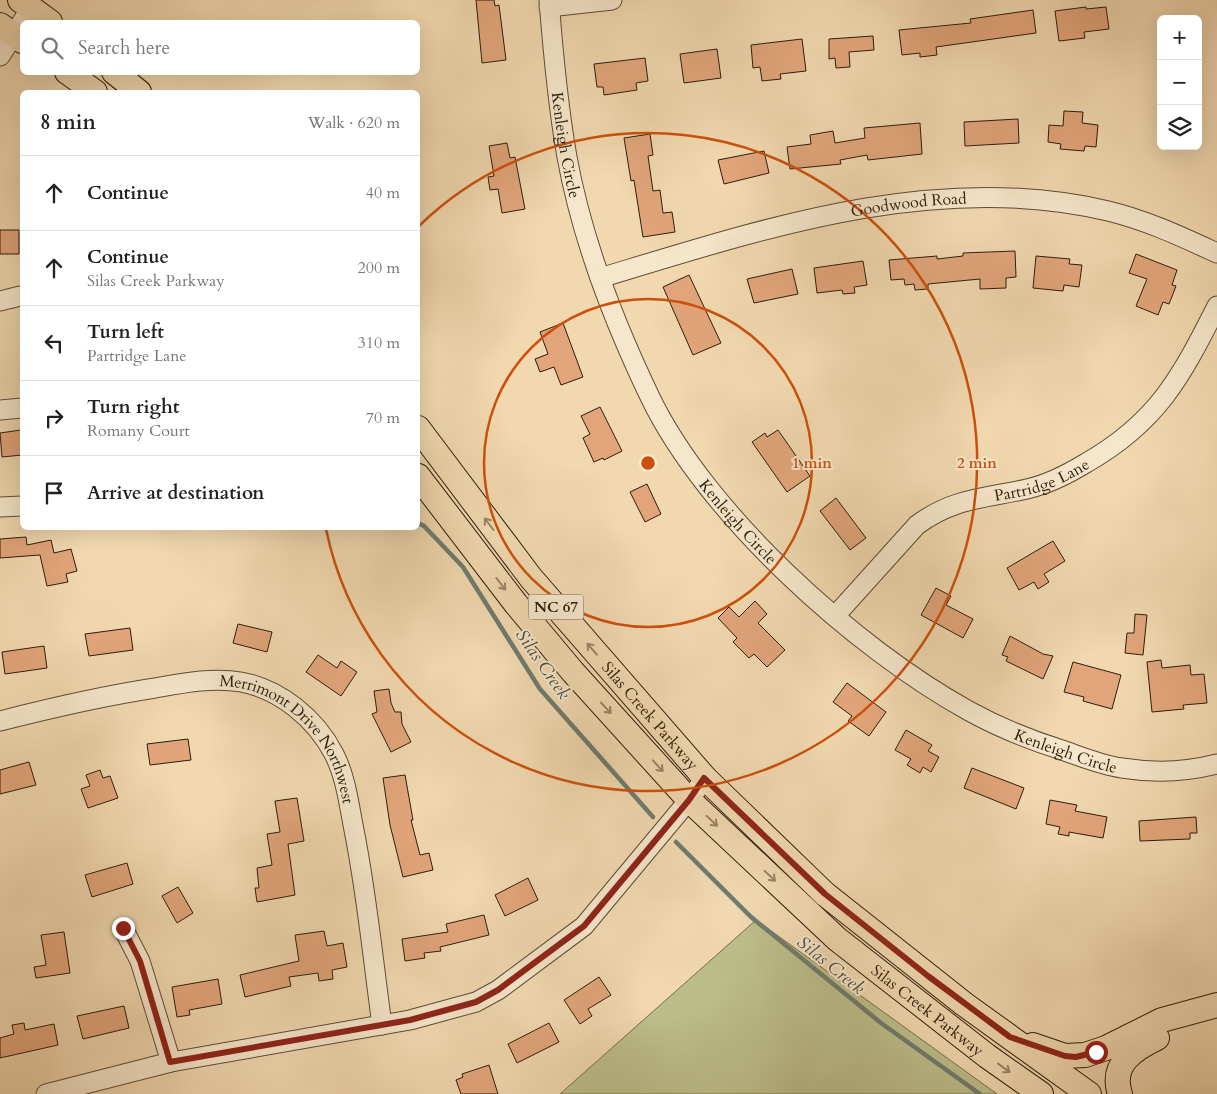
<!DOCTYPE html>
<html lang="en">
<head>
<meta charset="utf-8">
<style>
  body { margin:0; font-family:Cardo,serif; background:#f2f2f2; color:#222 }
  .controls { position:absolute; right:15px; top:15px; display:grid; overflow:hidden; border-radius:8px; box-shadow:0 5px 20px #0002 }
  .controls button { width:45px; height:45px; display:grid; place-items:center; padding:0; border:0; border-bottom:1px solid #e0e0e0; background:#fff; color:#222; font:25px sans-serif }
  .stop { position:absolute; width:15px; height:15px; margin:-11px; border:4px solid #8f2418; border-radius:50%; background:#fff }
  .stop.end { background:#8f2418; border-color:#fff; box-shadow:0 1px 5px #0008 }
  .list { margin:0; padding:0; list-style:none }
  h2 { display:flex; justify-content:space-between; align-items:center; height:65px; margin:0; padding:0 20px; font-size:21px }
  h2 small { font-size:16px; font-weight:400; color:#767676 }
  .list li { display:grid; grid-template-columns:32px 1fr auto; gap:15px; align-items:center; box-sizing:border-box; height:75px; padding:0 20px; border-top:1px solid #e0e0e0 }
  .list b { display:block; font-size:19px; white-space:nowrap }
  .list p { margin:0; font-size:16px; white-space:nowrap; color:#767676 }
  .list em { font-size:16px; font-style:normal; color:#767676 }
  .icon { flex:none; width:28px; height:28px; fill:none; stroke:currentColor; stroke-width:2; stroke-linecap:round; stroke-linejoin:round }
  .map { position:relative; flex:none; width:1217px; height:1094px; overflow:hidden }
  .search { position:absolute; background:#fff; box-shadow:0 5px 20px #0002; left:20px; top:20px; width:400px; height:55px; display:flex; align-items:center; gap:12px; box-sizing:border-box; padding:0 18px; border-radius:8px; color:#767676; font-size:19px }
  .panel { position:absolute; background:#fff; box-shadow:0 5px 20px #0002; left:20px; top:90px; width:400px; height:440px; border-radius:8px }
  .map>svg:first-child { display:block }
  .green { fill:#bcbe8a; stroke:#746e4a }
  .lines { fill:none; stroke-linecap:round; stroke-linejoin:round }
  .stream { stroke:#6f7b6e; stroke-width:4.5 }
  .building { fill:#e2a57b; stroke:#2c1d0a }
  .minor-casing { stroke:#5d4c33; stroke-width:21 }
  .major-casing { stroke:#2c1d0a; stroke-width:26 }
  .minor { stroke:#f6e6cb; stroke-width:19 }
  .major { stroke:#f1d8af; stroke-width:24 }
  .oneway { stroke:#988465 }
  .route { stroke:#8f2418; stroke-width:6 }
  .ring { fill:none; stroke:#cc500c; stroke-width:2.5 }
  .labels { text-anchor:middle; stroke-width:4; stroke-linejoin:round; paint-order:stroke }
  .shield { fill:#f6e6cb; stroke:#695944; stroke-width:1 }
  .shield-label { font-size:15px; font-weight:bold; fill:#2c1d0a }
  .street-label { font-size:16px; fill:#2c1d0a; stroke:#f6e6cb }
  .water-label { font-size:18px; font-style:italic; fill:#4d4c3c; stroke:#f6e6cb }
  .centre { fill:#cc500c; stroke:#f6e6cb; stroke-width:2.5 }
  .ring-label { font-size:15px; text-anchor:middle; font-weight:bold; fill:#cc500c; stroke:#f6e6cb; stroke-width:4; stroke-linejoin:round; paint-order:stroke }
</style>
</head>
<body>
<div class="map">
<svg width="1217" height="1094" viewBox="0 0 1217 1094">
  <rect width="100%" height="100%" fill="#f1d8af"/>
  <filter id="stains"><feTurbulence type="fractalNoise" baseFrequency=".004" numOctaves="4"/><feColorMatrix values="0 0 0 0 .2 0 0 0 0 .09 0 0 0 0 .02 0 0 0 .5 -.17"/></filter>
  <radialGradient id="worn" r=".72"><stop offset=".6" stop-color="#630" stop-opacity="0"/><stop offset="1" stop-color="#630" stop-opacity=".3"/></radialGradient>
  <path class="green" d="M756,920L997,1094H560Z"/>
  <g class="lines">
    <path class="stream" d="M418,523L424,526L463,567L540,689L653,817
      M676,842L751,917L881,1023L980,1094"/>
  </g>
  <path class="building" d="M476,0H494L495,6L499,5L506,60L482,63Z
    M1086,7V9L1106,7L1109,29L1084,32L1085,38L1059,41L1055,11Z
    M1033,10L1036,33L936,47L937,55L920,57V53L902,55L899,30L971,23L970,19Z
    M873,36L874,50L849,52L850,67L836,68L835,58L829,59V39Z
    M802,39L806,71L780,74L781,79L762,81L760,67L753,68L751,45Z
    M717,49L721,78L684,83L680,54Z
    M645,58L648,81L636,83L637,90L604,95L603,87H597L594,64Z
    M1064,111L1083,112L1082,123L1098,125L1096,147L1085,146L1084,151L1060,149L1061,144L1048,142L1049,125L1063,126Z
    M1018,119L1019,143L965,146L964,122Z
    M920,123L922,154L868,160L867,155L840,160L841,164L790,169L787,147L811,144L810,135L833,131L835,143L865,138L864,128Z
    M650,134L653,155L648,156L653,191L660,190L663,213L672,212L675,232L643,237L634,180L631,181L624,138Z
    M507,143L510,158L515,157L525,209L502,213L498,189L490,190L488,177L494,176L489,146Z
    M764,151L769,173L724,184L718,160Z
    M0,230H19V254H0Z
    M1015,251L1016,277L1006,278V288L980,289V279L928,284V289L915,290L914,284L905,285L904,279L891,280L889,260L937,256V259L963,256V253Z
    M1136,254L1177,270L1172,285L1176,286L1169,304L1163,302L1158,315L1136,306L1147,279L1129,273Z
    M1036,256L1070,259L1069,264L1082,265L1079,287L1064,285L1063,291L1033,288Z
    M863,261L867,285L854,287L855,293L843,294L842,290L817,293L814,268Z
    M792,269L798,294L754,303L747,279Z
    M689,275L721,343L693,355L663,287Z
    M563,323L583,377L561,385L554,367L540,372L535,359L548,354L540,332Z
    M600,407L622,451L604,460L603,458L594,462L583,438L590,434L581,416Z
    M21,430L22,455L2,457L0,433Z
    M778,430L810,476L787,492L752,442L765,433L767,437Z
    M647,484L661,514L645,522L630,492Z
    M836,498L866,538L850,550L820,511Z
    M26,537L27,545L51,540L54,553L71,549L77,571L66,574L68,582L47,586L40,555L0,558V539Z
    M1053,541L1065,561L1044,574L1049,582L1038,589L1034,582L1019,590L1007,568Z
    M936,588L951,596L946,605L973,619L963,638L921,615Z
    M755,601L767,614L758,623L785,650L767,667L754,654L749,658L733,642L737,638L718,618L729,607L739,617Z
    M1135,614L1147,615L1143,655L1125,653L1127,633H1134Z
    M238,624L272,632L267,652L233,643Z
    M130,628L133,650L89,656L85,634Z
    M1010,636L1043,654L1053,656L1043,679L1006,661L1008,657L1002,655Z
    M44,646L47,668L5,674L2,652Z
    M318,655L337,668L341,661L357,672L341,696L306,672Z
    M1161,660L1162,668L1190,665L1191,675L1204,674L1207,703L1183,705L1184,709L1152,712L1147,662Z
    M1073,662L1121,675L1112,709L1083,701L1084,697L1064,692Z
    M847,683L886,712L869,736L848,721L852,716L833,702Z
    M389,689L391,703L395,712H401L402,724L411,742L391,752L372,714L377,712L374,691Z
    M906,730L932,745L928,751L939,757L931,772L923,767L920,773L907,765L911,759L895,750Z
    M188,739L191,760L150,765L147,744Z
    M29,762L36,785L0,794V770Z
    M972,768L1024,788L1016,809L964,788Z
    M100,770L103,778L110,776L118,798L88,808L81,789L90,786L86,775Z
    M405,775L413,820H411L420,855L429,853L433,870L403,877L390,825L383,778Z
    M297,798L304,841L288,844L295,895L257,902L255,888H259L257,868L272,865L267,834L280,832L275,801Z
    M1050,800L1077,805L1075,811L1107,817L1103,838L1069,832V836L1058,834L1060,827L1046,824Z
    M1196,817L1197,833H1190V839L1140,841L1139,821Z
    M127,863L133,884L92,897L85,875Z
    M528,878L538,900L505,916L495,895Z
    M178,887L193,913L177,923L162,896Z
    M484,915L489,935L440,947L441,951L424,953L425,958L405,961L402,939L448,932L446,924Z
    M324,931L327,946L343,943L347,967L332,970L333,979L319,981L318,973L289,977L291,986L245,997L240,975L299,961L295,935Z
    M64,932L70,973L36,978L34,967L46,965L41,935Z
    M599,977L611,995L588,1009L592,1016L580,1024L564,1000Z
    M218,979L222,1004L189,1010L190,1015L177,1017L172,987Z
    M124,1006L129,1028L83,1039L77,1016Z
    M24,1023L25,1030L54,1024L58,1045L0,1058V1038L14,1034L12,1025Z
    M549,1023L559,1042L517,1063L508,1044Z
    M489,1065L498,1094H461L456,1080L463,1077L462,1074Z"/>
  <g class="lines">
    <g class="minor-casing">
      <g id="minor">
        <path id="s1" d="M549,0C553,52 558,106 567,157C582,240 614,322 650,397C706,514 856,649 969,711C998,727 1030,740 1062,750C1082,757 1101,765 1122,768C1153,773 1186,772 1217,764"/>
        <path d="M549,7L612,0"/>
        <path d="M0,56L31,8"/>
        <path id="s2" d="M600,278C762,229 937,170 1108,211C1146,220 1182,237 1217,253"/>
        <path d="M0,301L20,296"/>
        <path d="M0,410L22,408"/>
        <path d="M0,507L22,506"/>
        <path id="s3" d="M835,616L917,525C953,498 986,498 1027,489C1049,484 1068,474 1086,463C1158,422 1181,377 1217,306"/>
        <path id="s4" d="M0,721C51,708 103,696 155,688C183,683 213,677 241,682C280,689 316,719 334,754C346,777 349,805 354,830C367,895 373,960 382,1025"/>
        <path d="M123,928L140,961L171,1062"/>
        <path d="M46,1094L171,1062L410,1020L476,1002L498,990L584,926L689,800L705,778"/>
      </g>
    </g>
    <g class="major-casing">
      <g id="major">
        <path d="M20,0L50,22"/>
        <path d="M0,25L22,41"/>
        <path d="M67,72L95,92"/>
        <path d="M114,72L139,92"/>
        <path id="s5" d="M418,428L531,578L705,778L825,894L964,1004L1089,1094"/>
        <path id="s6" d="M418,476L516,604L573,672L689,800L837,939L987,1056L1041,1094"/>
        <path d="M1033,1045L1065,1056L1085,1055L1106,1048L1162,1020L1217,1005"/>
        <path d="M1120,1094C1110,1064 1134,1049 1157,1038"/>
      </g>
    </g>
    <use href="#minor" class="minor"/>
    <use href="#major" class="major"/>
  </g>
  <defs><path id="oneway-shaft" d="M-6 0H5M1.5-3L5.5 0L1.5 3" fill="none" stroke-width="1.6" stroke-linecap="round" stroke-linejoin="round" transform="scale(1.25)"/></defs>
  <g class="oneway">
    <use href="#oneway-shaft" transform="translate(489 524) rotate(-127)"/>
    <use href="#oneway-shaft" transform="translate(501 584) rotate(52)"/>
    <use href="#oneway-shaft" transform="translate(592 649) rotate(-131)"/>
    <use href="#oneway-shaft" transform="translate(606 708) rotate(47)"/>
    <use href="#oneway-shaft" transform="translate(658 766) rotate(48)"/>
    <use href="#oneway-shaft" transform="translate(712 821) rotate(43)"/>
    <use href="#oneway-shaft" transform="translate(770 876) rotate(43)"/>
    <use href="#oneway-shaft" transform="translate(1004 1068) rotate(36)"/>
  </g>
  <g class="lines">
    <path class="route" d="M123,928L140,961L170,1062L410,1020L476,1002L498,990L584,926L689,800L704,778L825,894L928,976L1010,1037L1065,1056L1076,1057L1096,1052"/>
  </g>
  <g class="ring">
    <circle cx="648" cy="463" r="164"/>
    <path d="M419 226A329 329 0 1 1 326 529"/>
  </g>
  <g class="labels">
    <rect class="shield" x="528.5" y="594.5" width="55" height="25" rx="4"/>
    <g class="shield-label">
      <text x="556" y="612">NC 67</text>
    </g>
    <g class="street-label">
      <text dy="6" stroke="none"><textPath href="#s1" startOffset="146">Kenleigh Circle</textPath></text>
      <text dy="6" stroke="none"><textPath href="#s2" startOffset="318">Goodwood Road</textPath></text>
      <text dy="6" stroke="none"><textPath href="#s3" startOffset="256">Partridge Lane</textPath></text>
      <text dy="6" stroke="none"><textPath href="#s1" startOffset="566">Kenleigh Circle</textPath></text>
      <text dy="6" stroke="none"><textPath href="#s5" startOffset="370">Silas Creek Parkway</textPath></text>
      <text dy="6" stroke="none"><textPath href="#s4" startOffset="321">Merrimont Drive Northwest</textPath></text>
      <text dy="6" stroke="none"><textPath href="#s1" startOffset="971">Kenleigh Circle</textPath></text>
      <text dy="6" stroke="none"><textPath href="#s6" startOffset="741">Silas Creek Parkway</textPath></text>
    </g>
    <g class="water-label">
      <text transform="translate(543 664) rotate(55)" y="6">Silas Creek</text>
      <text transform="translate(831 965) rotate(39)" y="6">Silas Creek</text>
    </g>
  </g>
  <circle cx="648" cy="463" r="8" class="centre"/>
  <g class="ring-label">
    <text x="812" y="468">1 min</text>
    <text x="977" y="468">2 min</text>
  </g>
  <rect width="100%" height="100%" filter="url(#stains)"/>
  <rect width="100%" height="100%" fill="url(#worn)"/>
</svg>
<div class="controls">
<button>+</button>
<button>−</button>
<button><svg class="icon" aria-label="layers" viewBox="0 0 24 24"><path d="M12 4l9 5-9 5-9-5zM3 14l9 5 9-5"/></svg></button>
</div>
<div class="stop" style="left:1096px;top:1052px"></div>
<div class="stop end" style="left:123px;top:928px"></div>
<div class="search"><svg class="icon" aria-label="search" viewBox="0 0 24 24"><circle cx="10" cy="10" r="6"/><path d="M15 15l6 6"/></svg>Search here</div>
<section class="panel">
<h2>8 min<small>Walk · 620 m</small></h2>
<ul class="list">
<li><svg class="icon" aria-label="ahead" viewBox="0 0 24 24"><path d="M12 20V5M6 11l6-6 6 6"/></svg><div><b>Continue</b></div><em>40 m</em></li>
<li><svg class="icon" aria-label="ahead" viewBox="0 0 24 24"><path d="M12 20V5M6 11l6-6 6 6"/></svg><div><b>Continue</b><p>Silas Creek Parkway</p></div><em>200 m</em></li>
<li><svg class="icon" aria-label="left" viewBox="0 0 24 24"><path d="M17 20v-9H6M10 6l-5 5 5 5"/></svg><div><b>Turn left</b><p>Partridge Lane</p></div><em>310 m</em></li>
<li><svg class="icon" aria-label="right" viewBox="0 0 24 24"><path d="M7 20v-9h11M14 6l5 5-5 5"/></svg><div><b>Turn right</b><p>Romany Court</p></div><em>70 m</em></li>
<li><svg class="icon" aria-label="arrive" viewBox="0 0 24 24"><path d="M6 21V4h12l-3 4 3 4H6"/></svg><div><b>Arrive at destination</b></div></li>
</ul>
</section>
</div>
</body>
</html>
